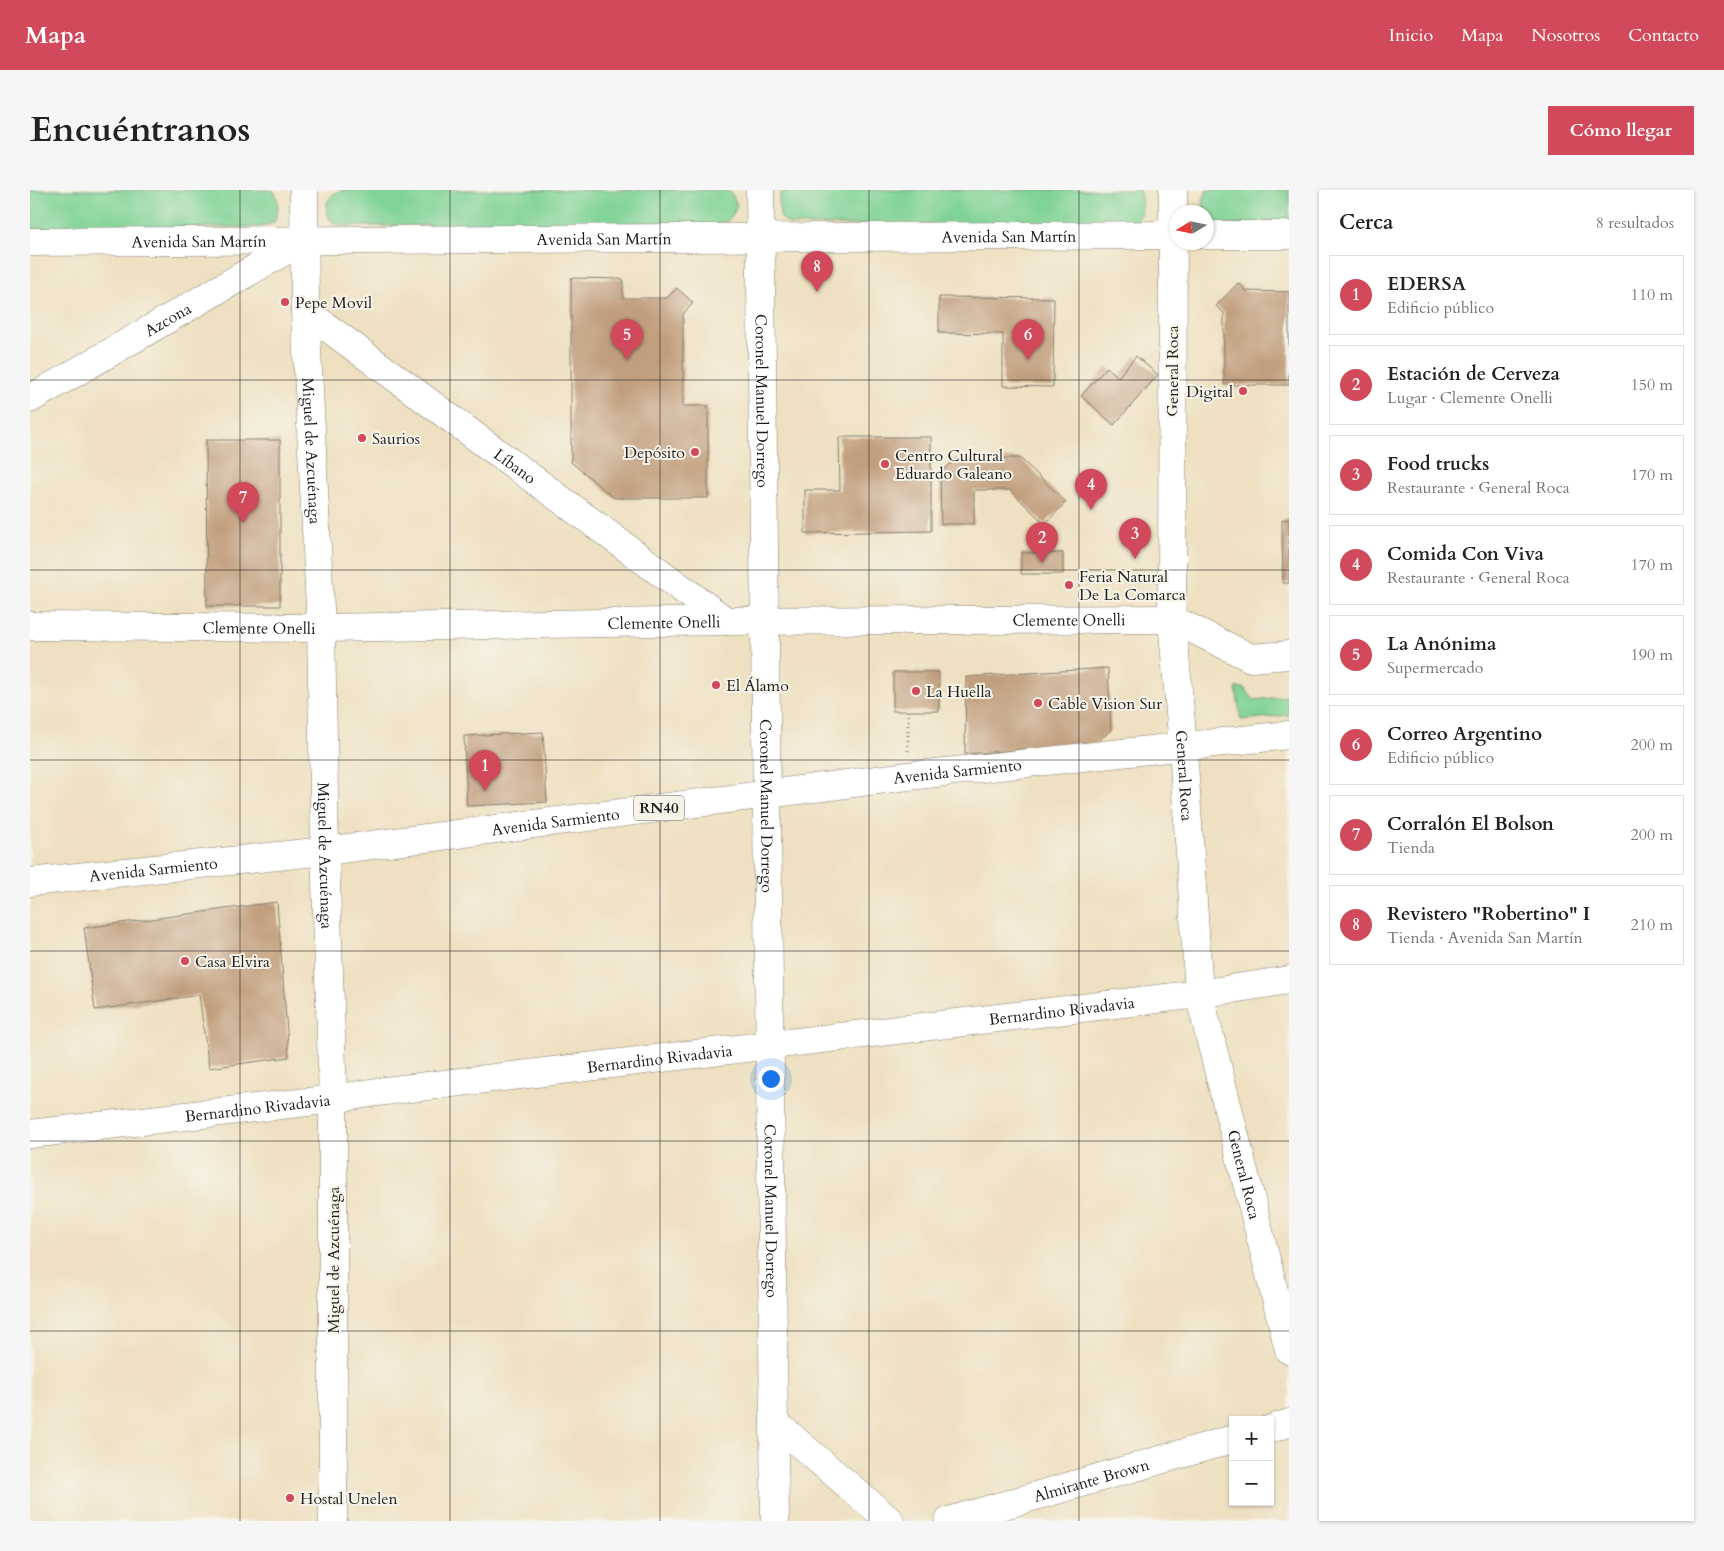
<!DOCTYPE html>
<html lang="es">
<head>
<meta charset="utf-8">
<style>
  body { margin:0; font-family:Cardo,serif; background:#f6f6f6; color:#222 }
  .controls { position:absolute; right:15px; bottom:15px; display:grid; overflow:hidden; border-radius:0px; box-shadow:0 1px 4px #0004 }
  .controls button { width:45px; height:45px; display:grid; place-items:center; padding:0; border:0; border-bottom:1px solid #e0e0e0; background:#fff; color:#222; font:25px sans-serif }
  .compass { position:absolute; left:1139px; top:15px; width:45px; height:45px; border-radius:50%; background:#fff; box-shadow:0 1px 4px #0004; rotate:260deg }
  .you { position:absolute; left:740px; top:888px; width:18px; height:18px; margin:-12px; border:4px solid #fff; border-radius:50%; background:#1a73e8; box-shadow:0 0 0 8px #1a73e833 }
  .badge { display:grid; place-items:center; width:32px; height:32px; border-radius:50%; background:#d1495b; color:#fff; font-size:16px; font-weight:700 }
  .pin { position:absolute; translate:-50% -41px; filter:drop-shadow(0 1px 2px #0008) }
  .pin::after { content:''; position:absolute; top:26px; width:18px; height:15px; background:inherit; clip-path:polygon(0 0,100% 0,50% 100%) }
  .list { margin:0; padding:0; list-style:none }
  h2 { display:flex; justify-content:space-between; align-items:center; height:65px; margin:0; padding:0 20px; font-size:21px }
  h2 small { font-size:16px; font-weight:400; color:#767676 }
  .list li { display:grid; grid-template-columns:32px 1fr auto; gap:15px; align-items:center; box-sizing:border-box; height:80px; margin:0 10px 10px; padding:0 10px; border:1px solid #e0e0e0; border-radius:0px }
  .list b { display:block; font-size:19px; white-space:nowrap }
  .list p { margin:0; font-size:16px; white-space:nowrap; color:#767676 }
  .list em { font-size:16px; font-style:normal; color:#767676 }
  .map { position:relative; flex:none; width:1259px; height:1331px; overflow:hidden; border-radius:0px }
  header { display:flex; align-items:center; gap:30px; box-sizing:border-box; height:70px; padding:0 25px; background:#d1495b; color:#fff }
  header strong { font-size:24px }
  nav { display:flex; gap:28px; margin-inline-start:auto; font-size:18px }
  .intro { display:flex; align-items:center; justify-content:space-between; box-sizing:border-box; height:120px; padding:0 30px }
  h1 { margin:0; font-size:35px }
  .button { padding:12px 22px; border-radius:0px; background:#d1495b; color:#fff; font-size:18px; font-weight:700 }
  main { display:flex; gap:30px; padding:0 30px }
  aside { flex:1; background:#fff; border-radius:0px; box-shadow:0 1px 4px #0004 }
  .map>svg:first-child { display:block }
  .green { fill:#80d396; stroke:#4e7859 }
  .building { fill:#c19e7d }
  .lines { fill:none; stroke-linecap:round; stroke-linejoin:round }
  .minor-casing { stroke:#857e6e; stroke-width:29 }
  .major-casing { stroke:#857e6e; stroke-width:29 }
  .highway-casing { stroke:#857e6e; stroke-width:29 }
  .path { stroke:#857e6e; stroke-width:3; stroke-dasharray:1 4; stroke-linecap:butt }
  .minor { stroke:#fff; stroke-width:28 }
  .major { stroke:#fff; stroke-width:28 }
  .highway { stroke:#fff; stroke-width:28 }
  .grid { fill:none; stroke:#1c1c1c; stroke-width:1; stroke-opacity:0.55 }
  .poi-dot { fill:#d1495b; stroke:#f7f3e8; stroke-width:2 }
  .labels { text-anchor:middle; stroke-width:4; stroke-linejoin:round; paint-order:stroke }
  .shield { fill:#f7f3e8; stroke:#5e5c59; stroke-width:1 }
  .shield-label { font-size:15px; font-weight:bold; fill:#1c1c1c }
  .street-label { font-size:16px; fill:#1c1c1c; stroke:#f7f3e8 }
  .poi-label { font-size:16px; fill:#1c1c1c; stroke:#f7f3e8; text-anchor:start }
</style>
</head>
<body>
<header>
<strong>Mapa</strong>
<nav><a>Inicio</a><a>Mapa</a><a>Nosotros</a><a>Contacto</a></nav>
</header>
<div class="intro"><h1>Encuéntranos</h1><a class="button">Cómo llegar</a></div>
<main>
<div class="map">
<svg width="1259" height="1331" viewBox="0 0 1259 1331">
  <rect width="100%" height="100%" fill="#f7f3e8"/>
  <filter id="ink" filterUnits="userSpaceOnUse"><feTurbulence type="fractalNoise" baseFrequency=".02" numOctaves="2"/><feDisplacementMap in="SourceGraphic" scale="10" xChannelSelector="R" yChannelSelector="G"/><feConvolveMatrix kernelMatrix="1 2 1 2 8 2 1 2 1" color-interpolation-filters="sRGB"/></filter>
  <filter id="wash" filterUnits="userSpaceOnUse"><feTurbulence type="fractalNoise" baseFrequency=".0096" numOctaves="4" result="noise"/><feDisplacementMap in="SourceGraphic" scale="20" xChannelSelector="R" yChannelSelector="G"/><feGaussianBlur stdDeviation="1.12" result="paint"/><feColorMatrix in="noise" values="0 0 0 0 0 0 0 0 0 0 0 0 0 0 0 0 0 1.4 0 .05"/><feComposite in="paint" operator="in"/></filter>
  <g filter="url(#wash)">
    <rect width="100%" height="100%" fill="#eee0c0"/>
    <path class="green" d="M0,0H243C250,11 249,20 244,32L232,37L0,39Z
      M312,0H696L702,4L707,15C701,32 696,33 680,35L316,36C311,35 304,35 301,30C291,19 299,3 312,0Z
      M754,0H1109C1113,14 1114,24 1103,35H760L751,28C749,19 746,7 754,0Z
      M1177,0H1259V37L1185,34L1177,27L1176,22H1175L1173,11Z
      M1206,498H1214L1224,510L1259,506V525L1211,530Z"/>
    <g id="blocks">
      <path class="building" d="M541,88L593,89V108H637L647,98L663,113L653,124V216H678V308H584L541,272Z
        M1208,93L1216,101L1259,102V195H1194V123L1186,116Z
        M909,107L1024,108L1023,197L973,196V144L909,143Z
        M1106,166L1128,185L1084,235L1051,206L1077,177L1088,187Z
        M809,247H901V341L775,343V300H810Z
        M176,250H250V416H177Z
        M990,268L1036,312L1015,334L980,300H944V334H911L910,283L926,269Z
        M1259,329V393H1253L1252,330Z
        M991,363H1033V384H991Z
        M1078,478L1081,540L1065,554L935,564L936,487Z
        M863,482H909V521H863Z
        M513,542L517,612L437,616L434,546Z
        M247,712L259,867L179,878L169,805L65,820L54,738Z"/>
    </g>
  </g>
  <g filter="url(#ink)">
    <use href="#blocks" fill-opacity="0" stroke="#857e6e" stroke-width="1"/>
    <g class="lines">
      <g class="minor-casing">
        <g id="minor">
          <path id="s1" d="M274,0L275,121L291,438L295,661L303,909V1331"/>
          <path id="s2" d="M730,0L745,1331"/>
          <path id="s3" d="M1143,0L1142,429L1153,557L1169,804L1259,1160"/>
          <path id="s4" d="M275,121L696,431"/>
          <path id="s5" d="M0,209L274,50"/>
          <path id="s6" d="M0,436L291,438L696,431L1142,429L1221,468L1259,465"/>
          <path id="s7" d="M0,944L303,909L347,902L1169,804L1259,790"/>
          <path d="M744,1232L860,1331"/>
          <path d="M1240,1239L1259,1233"/>
          <path id="s8" d="M919,1331L1203,1249"/>
        </g>
      </g>
      <g class="major-casing">
        <g id="major">
          <path d="M1176,45H1259"/>
          <path id="s9" d="M0,52L1146,45"/>
        </g>
      </g>
      <g class="highway-casing">
        <g id="highway">
          <path id="s10" d="M0,692L295,661L878,586L1259,545"/>
        </g>
      </g>
      <path class="path" d="M878,561V521"/>
      <use href="#minor" class="minor"/>
      <use href="#major" class="major"/>
      <use href="#highway" class="highway"/>
    </g>
  </g>
  <path class="grid" d="M210,0V1331M420,0V1331M630,0V1331M839,0V1331M1049,0V1331M0,190H1259M0,380H1259M0,570H1259M0,761H1259M0,951H1259M0,1141H1259"/>
  <g class="poi-dot">
    <circle cx="255" cy="112" r="5"/>
    <circle cx="1213" cy="201" r="5"/>
    <circle cx="332" cy="248" r="5"/>
    <circle cx="665" cy="262" r="5"/>
    <circle cx="855" cy="274" r="5"/>
    <circle cx="1039" cy="395" r="5"/>
    <circle cx="686" cy="495" r="5"/>
    <circle cx="886" cy="501" r="5"/>
    <circle cx="1008" cy="513" r="5"/>
    <circle cx="155" cy="771" r="5"/>
    <circle cx="260" cy="1308" r="5"/>
  </g>
  <g class="labels">
    <rect class="shield" x="604" y="605.5" width="50" height="25" rx="4"/>
    <g class="shield-label">
      <text x="629" y="623">RN40</text>
    </g>
    <g class="street-label">
      <text dy="6" stroke="none"><textPath href="#s9" startOffset="979">Avenida San Martín</textPath></text>
      <text dy="6" stroke="none"><textPath href="#s9" startOffset="574">Avenida San Martín</textPath></text>
      <text dy="6" stroke="none"><textPath href="#s9" startOffset="169">Avenida San Martín</textPath></text>
      <text dy="6" stroke="none"><textPath href="#s5" startOffset="159">Azcona</textPath></text>
      <text transform="translate(1142 181) rotate(-90)" y="6">General Roca</text>
      <text dy="6" stroke="none"><textPath href="#s2" startOffset="211">Coronel Manuel Dorrego</textPath></text>
      <text dy="6" stroke="none"><textPath href="#s1" startOffset="261">Miguel de Azcuénaga</textPath></text>
      <text dy="6" stroke="none"><textPath href="#s4" startOffset="261">Líbano</textPath></text>
      <text dy="6" stroke="none"><textPath href="#s6" startOffset="1039">Clemente Onelli</textPath></text>
      <text dy="6" stroke="none"><textPath href="#s6" startOffset="634">Clemente Onelli</textPath></text>
      <text dy="6" stroke="none"><textPath href="#s6" startOffset="229">Clemente Onelli</textPath></text>
      <text dy="6" stroke="none"><textPath href="#s10" startOffset="934">Avenida Sarmiento</textPath></text>
      <text dy="6" stroke="none"><textPath href="#s3" startOffset="586">General Roca</textPath></text>
      <text dy="6" stroke="none"><textPath href="#s2" startOffset="616">Coronel Manuel Dorrego</textPath></text>
      <text dy="6" stroke="none"><textPath href="#s10" startOffset="529">Avenida Sarmiento</textPath></text>
      <text dy="6" stroke="none"><textPath href="#s1" startOffset="666">Miguel de Azcuénaga</textPath></text>
      <text dy="6" stroke="none"><textPath href="#s10" startOffset="124">Avenida Sarmiento</textPath></text>
      <text dy="6" stroke="none"><textPath href="#s7" startOffset="1039">Bernardino Rivadavia</textPath></text>
      <text dy="6" stroke="none"><textPath href="#s7" startOffset="634">Bernardino Rivadavia</textPath></text>
      <text dy="6" stroke="none"><textPath href="#s7" startOffset="229">Bernardino Rivadavia</textPath></text>
      <text dy="6" stroke="none"><textPath href="#s3" startOffset="991">General Roca</textPath></text>
      <text dy="6" stroke="none"><textPath href="#s2" startOffset="1021">Coronel Manuel Dorrego</textPath></text>
      <text transform="translate(303 1070) rotate(-90)" y="6">Miguel de Azcuénaga</text>
      <text dy="6" stroke="none"><textPath href="#s8" startOffset="148">Almirante Brown</textPath></text>
    </g>
    <g class="poi-label">
      <text x="265" y="118">Pepe Movil</text>
      <text x="1203" y="207" text-anchor="end">Digital</text>
      <text x="342" y="254">Saurios</text>
      <text x="655" y="268" text-anchor="end">Depósito</text>
      <text x="865" y="271">Centro Cultural<tspan x="865" dy="18">Eduardo Galeano</tspan></text>
      <text x="1049" y="392">Feria Natural<tspan x="1049" dy="18">De La Comarca</tspan></text>
      <text x="696" y="501">El Álamo</text>
      <text x="896" y="507">La Huella</text>
      <text x="1018" y="519">Cable Vision Sur</text>
      <text x="165" y="777">Casa Elvira</text>
      <text x="270" y="1314">Hostal Unelen</text>
    </g>
  </g>
</svg>
<div class="controls">
<button>+</button>
<button>−</button>
</div>
<svg class="compass" viewBox="-18 -18 36 36"><path d="M0-13l5 13h-10z" fill="#e53935"/><path d="M0 13l5-13h-10z" fill="#767676"/></svg>
<div class="you"></div>
<div class="pin badge" style="left:455px;top:601px">1</div>
<div class="pin badge" style="left:1012px;top:373px">2</div>
<div class="pin badge" style="left:1105px;top:369px">3</div>
<div class="pin badge" style="left:1061px;top:320px">4</div>
<div class="pin badge" style="left:597px;top:170px">5</div>
<div class="pin badge" style="left:998px;top:170px">6</div>
<div class="pin badge" style="left:213px;top:333px">7</div>
<div class="pin badge" style="left:787px;top:102px">8</div>
</div>
<aside>
<h2>Cerca<small>8 resultados</small></h2>
<ul class="list">
<li><span class="badge">1</span><div><b>EDERSA</b><p>Edificio público</p></div><em>110 m</em></li>
<li><span class="badge">2</span><div><b>Estación de Cerveza</b><p>Lugar · Clemente Onelli</p></div><em>150 m</em></li>
<li><span class="badge">3</span><div><b>Food trucks</b><p>Restaurante · General Roca</p></div><em>170 m</em></li>
<li><span class="badge">4</span><div><b>Comida Con Viva</b><p>Restaurante · General Roca</p></div><em>170 m</em></li>
<li><span class="badge">5</span><div><b>La Anónima</b><p>Supermercado</p></div><em>190 m</em></li>
<li><span class="badge">6</span><div><b>Correo Argentino</b><p>Edificio público</p></div><em>200 m</em></li>
<li><span class="badge">7</span><div><b>Corralón El Bolson</b><p>Tienda</p></div><em>200 m</em></li>
<li><span class="badge">8</span><div><b>Revistero &quot;Robertino&quot; I</b><p>Tienda · Avenida San Martín</p></div><em>210 m</em></li>
</ul>
</aside>
</main>
</body>
</html>
